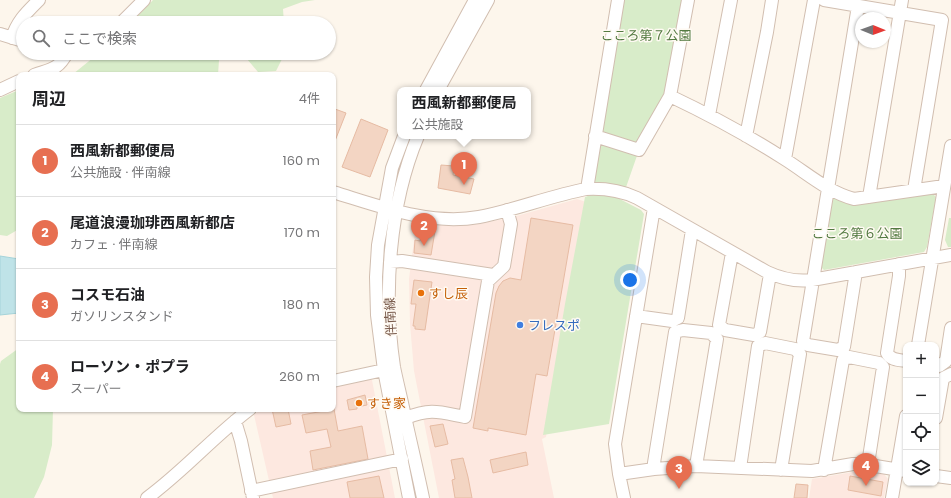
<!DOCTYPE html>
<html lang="ja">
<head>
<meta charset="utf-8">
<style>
  body { margin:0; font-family:Poppins,"Noto Sans JP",sans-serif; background:#f6f6f6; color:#202124 }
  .controls { position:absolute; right:12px; bottom:12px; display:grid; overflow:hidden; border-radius:8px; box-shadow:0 1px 3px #0004 }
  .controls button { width:36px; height:36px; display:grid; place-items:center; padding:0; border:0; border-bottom:1px solid #e0e0e0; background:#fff; color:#202124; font:20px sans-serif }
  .compass { position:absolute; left:855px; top:12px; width:36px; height:36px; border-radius:50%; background:#fff; box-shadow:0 1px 3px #0004; rotate:91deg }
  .you { position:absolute; left:630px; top:280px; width:14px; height:14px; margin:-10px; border:3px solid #fff; border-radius:50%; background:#1a73e8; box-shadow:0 0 0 6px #1a73e833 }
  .badge { display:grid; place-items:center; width:26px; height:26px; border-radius:50%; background:#e76f51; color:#fff; font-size:13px; font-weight:700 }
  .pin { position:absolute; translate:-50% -33px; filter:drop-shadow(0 1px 2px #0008) }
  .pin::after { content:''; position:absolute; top:21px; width:14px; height:12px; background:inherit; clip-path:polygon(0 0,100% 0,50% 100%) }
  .popup { position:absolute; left:397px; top:87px; width:134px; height:52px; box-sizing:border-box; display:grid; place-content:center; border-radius:8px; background:#fff; filter:drop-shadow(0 1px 3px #0005); font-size:13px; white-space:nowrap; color:#757577 }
  .popup b { font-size:15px; color:#202124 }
  .popup::after { content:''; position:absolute; left:50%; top:100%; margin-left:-8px; border:8px solid transparent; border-top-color:#fff }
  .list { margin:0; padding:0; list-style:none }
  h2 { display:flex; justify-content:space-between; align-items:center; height:52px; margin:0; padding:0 16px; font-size:17px }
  h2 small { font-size:13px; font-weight:400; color:#757577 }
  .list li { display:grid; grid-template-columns:26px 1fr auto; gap:12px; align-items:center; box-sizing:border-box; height:72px; padding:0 16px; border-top:1px solid #e0e0e0 }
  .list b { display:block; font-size:15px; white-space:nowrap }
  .list p { margin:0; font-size:13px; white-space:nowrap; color:#757577 }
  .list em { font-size:13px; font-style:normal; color:#757577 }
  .icon { flex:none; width:22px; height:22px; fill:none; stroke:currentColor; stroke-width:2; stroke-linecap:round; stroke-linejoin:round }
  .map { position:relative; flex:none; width:951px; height:498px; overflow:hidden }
  .search { position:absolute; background:#fff; box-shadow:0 1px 3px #0004; left:16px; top:16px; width:320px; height:44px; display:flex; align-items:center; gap:10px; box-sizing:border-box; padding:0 14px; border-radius:22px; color:#757577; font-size:15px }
  .panel { position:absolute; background:#fff; box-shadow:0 1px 3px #0004; left:16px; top:72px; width:320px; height:340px; border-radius:8px }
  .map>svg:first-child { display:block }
  .commercial { fill:#fde8e0 }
  .green { fill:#d8ecc9 }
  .water { fill:#bfe3e8; stroke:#a5d3da }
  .building { fill:#f3d5c3; stroke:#e6bba3 }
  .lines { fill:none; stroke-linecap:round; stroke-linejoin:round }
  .minor-casing { stroke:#d1beb0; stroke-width:14 }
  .minor { stroke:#fff; stroke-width:12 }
  .food-dot { fill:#e8710a; stroke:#fffaf3; stroke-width:1.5 }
  .shop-dot { fill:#3f7fe0; stroke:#fffaf3; stroke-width:1.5 }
  .labels { text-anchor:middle; stroke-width:3; stroke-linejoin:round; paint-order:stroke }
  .park-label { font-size:13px; fill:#537a41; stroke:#fffaf3 }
  .food-label { font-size:13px; fill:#c56008; stroke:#fffaf3; text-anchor:start }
  .street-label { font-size:13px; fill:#7a5c4d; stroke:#fffaf3 }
  .shop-label { font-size:13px; fill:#366cbe; stroke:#fffaf3; text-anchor:start }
</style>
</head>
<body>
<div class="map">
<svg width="951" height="498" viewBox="0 0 951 498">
  <rect width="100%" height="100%" fill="#fdf6ec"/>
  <path class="commercial" d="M577,199L592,204L566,313L546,437L542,439L554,498H439L414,371L410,324L409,279L416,225L421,223L453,226L479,224L513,217Z
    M371,375L395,498H273L254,415L261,409H333V382Z
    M863,471L884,474L888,479L884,498H809L812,479L853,472Z"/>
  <path class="green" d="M153,0H315L302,2L283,9L284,23H131Z
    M618,0H688L670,96L639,150L624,193L587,189Z
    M99,53H225L219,60L218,75H68L73,74Z
    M242,53H285L276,71L258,72Z
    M19,90V229L7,236L0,235V98Z
    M931,192L936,197L927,247L924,252L824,270L819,265L829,200L835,196Z
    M591,195H612L641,210L644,214L609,424L543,435L565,304L585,197Z
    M949,218H951V247H948L945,240Z
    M19,348V409H53L52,445L44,477L34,498H0V364L1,361Z"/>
  <path class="water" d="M0,256L19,259V313L0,315Z"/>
  <path class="building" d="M335,109L346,113L333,146V114Z
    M361,119L388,130L370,177L342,167Z
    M441,165L454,166L453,175L474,179L470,194L438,188Z
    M531,218L573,225L547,376L536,374L526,435L488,428V431L473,428L496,293L499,286L503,281L510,278L521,280Z
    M422,229L435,231L431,255L414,253L415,240L420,241Z
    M414,280L432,282L425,330L415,329V326H413L416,304H411Z
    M365,395L367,405L357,407V409L349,410L347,400Z
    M272,409H288L291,424L276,427Z
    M334,409L338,431L362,426L368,459L313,470L310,451L331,447L327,429L306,433L302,415Z
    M443,424L448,444L435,447L430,426Z
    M526,452L528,465L493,473L490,460Z
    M463,458L468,477L472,498H455L452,480L455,479L451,460Z
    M379,476L384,498H350L347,482Z
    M850,476L883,482L881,496L848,490Z
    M796,484L808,485L807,498H794Z"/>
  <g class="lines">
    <g class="minor-casing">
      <path id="minor" d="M824,0L942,20L914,190
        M121,23L144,0
        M0,34L23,41
        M12,38C17,21 27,12 39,0
        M34,75C51,69 58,70 67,53
        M0,90L19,81
        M426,90L475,0
        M438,90L488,0
        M670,96C710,115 749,136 786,160C808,174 828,192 854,199L944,186
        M709,115L731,0
        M404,136L392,168L378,245L376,277L377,315L384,370L409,498
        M418,136C389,205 383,294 394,367C397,382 401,397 404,412C410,440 417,469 423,498
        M595,136L639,150L670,96L688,0
        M746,136L767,32L772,0
        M785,159L814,0
        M587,189L618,0
        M333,192C379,206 430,226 479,217C515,210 550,196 586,189C605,188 620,190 637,198L767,272C782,279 796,282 812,280L951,255
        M869,197L902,0
        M732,253L719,325L725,330L754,335L760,332L770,274
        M390,262L402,261L493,275
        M899,264V276L887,353C890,360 899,360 906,361
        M856,272L844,347L838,350L808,345L803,341L858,6
        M636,316L672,321L678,318L692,230
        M918,345L951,146
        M936,366H939L946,361L951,328
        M333,381L384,370
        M406,418C431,408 439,412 465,417L488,281L504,266L511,224L507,210
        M936,418L943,378L951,374
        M235,421L241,441L253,498
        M740,468L758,346L765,343L795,349L800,354L781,470
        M653,469L675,332L683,330L711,333L717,339L696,466
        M824,470L843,360L849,357L879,363L883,367L868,464
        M619,474L654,469L696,466L812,471L853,464H863L906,471
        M936,476L951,478
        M251,491L402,459
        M147,498C184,471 214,436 250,409
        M624,498L619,474L615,444L654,208
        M892,498L906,416"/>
    </g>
    <use href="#minor" class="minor"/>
  </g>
  <g class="food-dot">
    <circle cx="421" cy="293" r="4"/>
    <circle cx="359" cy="403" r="4"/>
  </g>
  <circle class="shop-dot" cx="520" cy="325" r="4"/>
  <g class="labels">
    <g class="park-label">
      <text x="646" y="40">こころ第７公園</text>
      <text x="857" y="238">こころ第６公園</text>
    </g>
    <g class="food-label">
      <text x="429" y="298">すし辰</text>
      <text x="367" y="408">すき家</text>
    </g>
    <g class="street-label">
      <text transform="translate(390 317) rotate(-93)" y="5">伴南線</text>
    </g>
    <g class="shop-label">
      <text x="528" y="330">フレスポ</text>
    </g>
  </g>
</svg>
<div class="controls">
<button>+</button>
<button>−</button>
<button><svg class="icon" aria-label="locate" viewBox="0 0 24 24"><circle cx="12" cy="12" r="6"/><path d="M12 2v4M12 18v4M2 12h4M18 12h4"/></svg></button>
<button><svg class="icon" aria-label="layers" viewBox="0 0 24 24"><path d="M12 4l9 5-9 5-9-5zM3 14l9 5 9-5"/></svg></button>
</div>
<svg class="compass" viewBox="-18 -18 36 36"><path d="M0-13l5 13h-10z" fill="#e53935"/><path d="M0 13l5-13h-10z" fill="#757577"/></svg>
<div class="you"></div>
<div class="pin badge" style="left:464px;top:185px">1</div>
<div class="popup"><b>西風新都郵便局</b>公共施設</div>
<div class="pin badge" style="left:424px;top:246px">2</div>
<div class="pin badge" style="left:679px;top:489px">3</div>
<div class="pin badge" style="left:866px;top:486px">4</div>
<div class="search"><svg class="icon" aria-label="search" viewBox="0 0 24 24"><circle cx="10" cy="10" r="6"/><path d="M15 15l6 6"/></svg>ここで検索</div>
<section class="panel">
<h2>周辺<small>4件</small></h2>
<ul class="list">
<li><span class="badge">1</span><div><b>西風新都郵便局</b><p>公共施設 · 伴南線</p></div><em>160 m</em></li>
<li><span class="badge">2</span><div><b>尾道浪漫珈琲西風新都店</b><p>カフェ · 伴南線</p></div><em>170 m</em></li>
<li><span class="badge">3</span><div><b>コスモ石油</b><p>ガソリンスタンド</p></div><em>180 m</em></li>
<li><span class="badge">4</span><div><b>ローソン・ポプラ</b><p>スーパー</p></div><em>260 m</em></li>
</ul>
</section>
</div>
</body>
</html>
